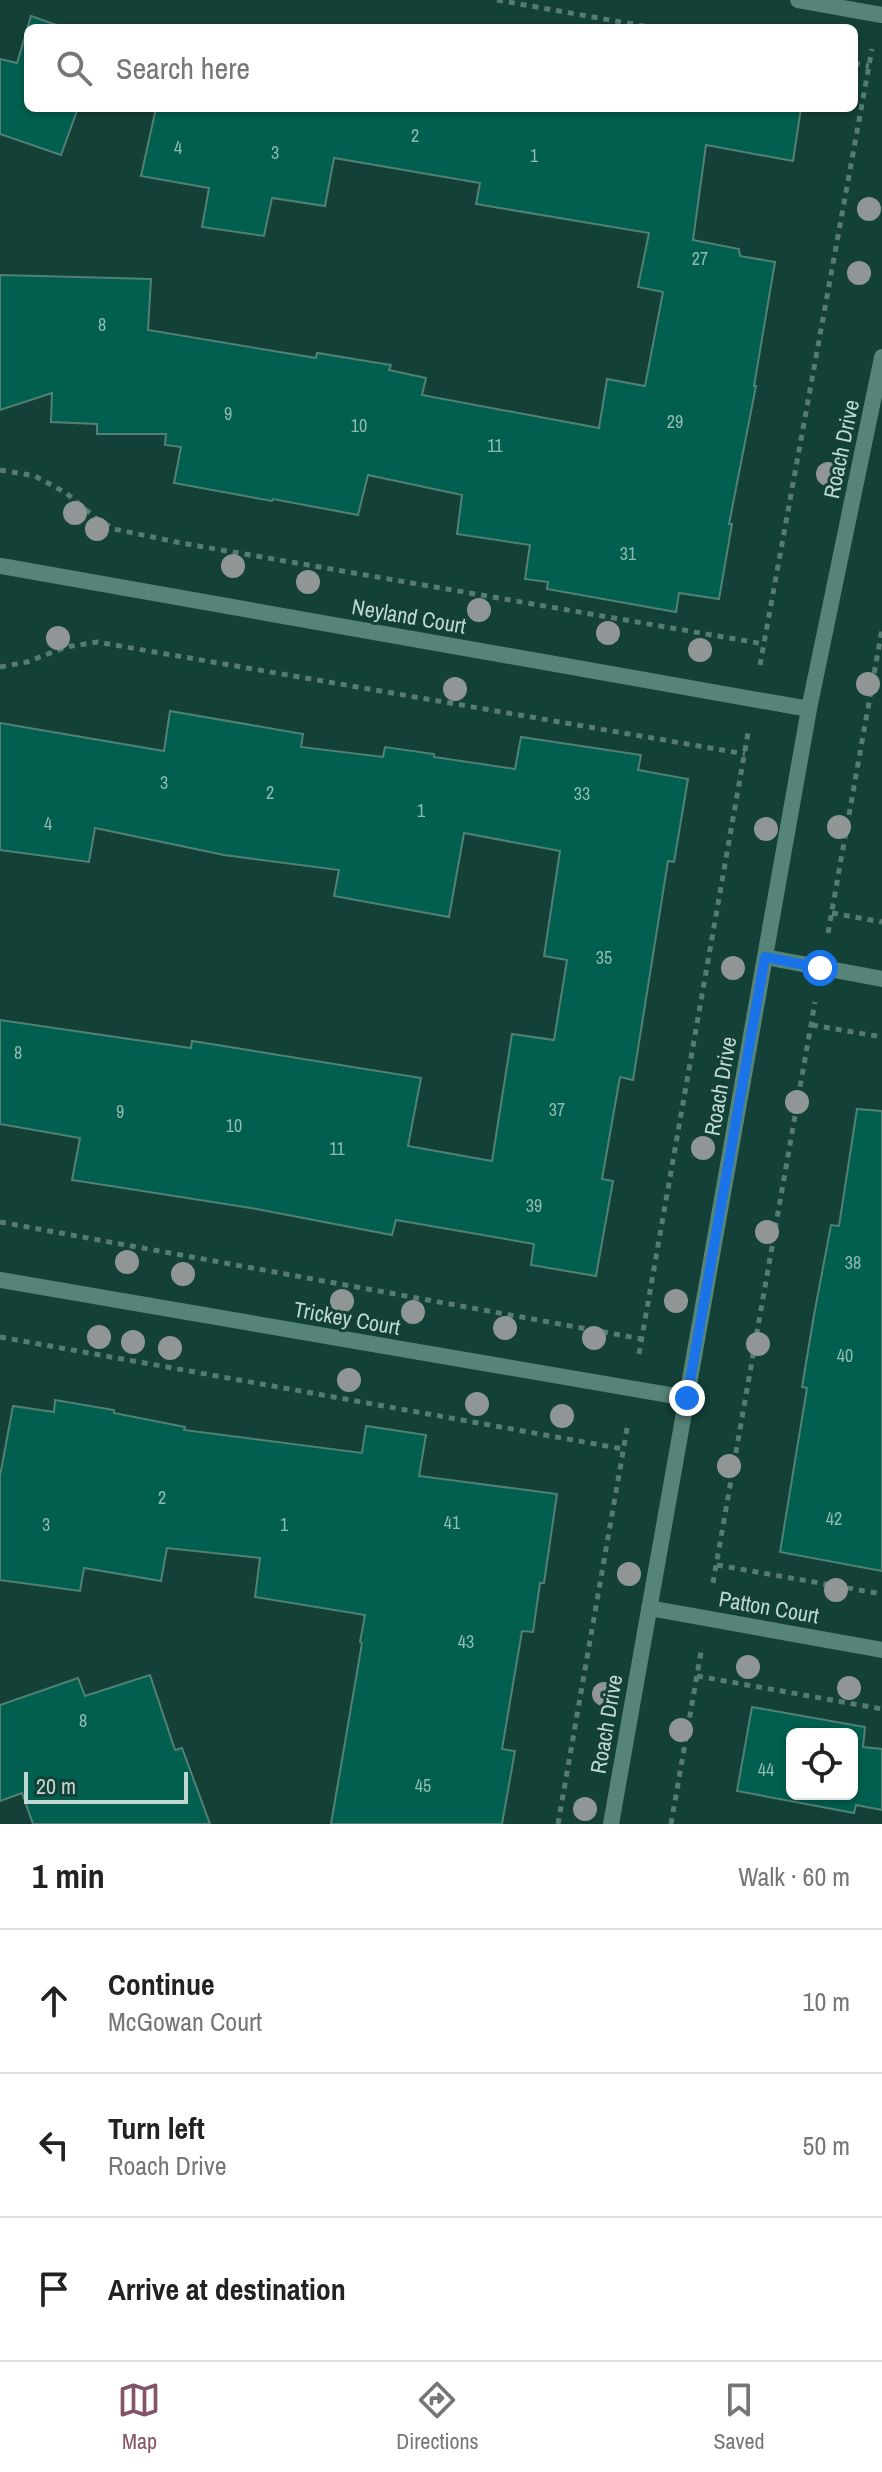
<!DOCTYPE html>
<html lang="en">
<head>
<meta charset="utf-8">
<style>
  body { margin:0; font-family:"Archivo Narrow",sans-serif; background:#f6f6f6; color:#222 }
  .controls { position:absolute; right:24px; bottom:24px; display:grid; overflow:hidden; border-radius:12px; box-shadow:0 2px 6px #0004 }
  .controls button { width:72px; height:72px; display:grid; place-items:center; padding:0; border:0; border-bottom:2px solid #e0e0e0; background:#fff; color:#222; font:40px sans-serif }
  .scale { position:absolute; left:24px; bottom:20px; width:164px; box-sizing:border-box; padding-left:8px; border:4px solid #c1d8d1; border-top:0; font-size:22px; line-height:28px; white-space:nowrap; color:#c1d8d1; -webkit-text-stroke:6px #134137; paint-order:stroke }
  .stop { position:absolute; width:24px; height:24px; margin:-18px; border:6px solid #1a73e8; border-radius:50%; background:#fff }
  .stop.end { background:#1a73e8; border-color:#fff; box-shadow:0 2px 8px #0008 }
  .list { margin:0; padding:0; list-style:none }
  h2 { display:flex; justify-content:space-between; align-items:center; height:104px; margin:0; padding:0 32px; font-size:34px }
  h2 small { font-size:26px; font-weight:400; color:#767676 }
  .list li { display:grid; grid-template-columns:52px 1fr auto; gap:24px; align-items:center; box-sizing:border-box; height:144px; padding:0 32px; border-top:2px solid #e0e0e0 }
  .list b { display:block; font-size:30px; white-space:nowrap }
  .list p { margin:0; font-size:26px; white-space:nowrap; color:#767676 }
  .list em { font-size:26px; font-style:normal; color:#767676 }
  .icon { flex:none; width:44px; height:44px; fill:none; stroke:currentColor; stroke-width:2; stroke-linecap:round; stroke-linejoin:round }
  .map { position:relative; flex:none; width:882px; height:1824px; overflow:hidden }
  .search { position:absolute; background:#fff; box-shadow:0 2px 6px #0004; left:24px; right:24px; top:24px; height:88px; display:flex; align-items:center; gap:20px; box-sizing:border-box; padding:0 28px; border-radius:12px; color:#767676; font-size:30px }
  .sheet { height:536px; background:#fff }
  nav { display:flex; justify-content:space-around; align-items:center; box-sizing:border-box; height:112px; border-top:2px solid #e0e0e0; background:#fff; font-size:22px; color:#767676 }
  nav a { display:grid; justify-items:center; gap:4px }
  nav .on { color:#855366 }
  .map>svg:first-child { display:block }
  .building { fill:#005f4f; stroke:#538074; stroke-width:2; fill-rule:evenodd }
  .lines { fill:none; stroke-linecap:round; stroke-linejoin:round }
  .path { stroke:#557b72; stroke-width:5; stroke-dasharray:6 6; stroke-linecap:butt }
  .street { stroke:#578479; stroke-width:16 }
  .tree { fill:#909596 }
  .route { stroke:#1a73e8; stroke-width:10 }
  .labels { text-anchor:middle; stroke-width:6; stroke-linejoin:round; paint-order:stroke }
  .number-label { font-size:18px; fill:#91bab0 }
  .street-label { font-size:22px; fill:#c1d8d1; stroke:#134137 }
</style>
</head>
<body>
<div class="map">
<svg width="882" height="1824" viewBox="0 0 882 1824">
  <rect width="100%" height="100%" fill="#134137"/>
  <path class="building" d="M31,16L65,28H28V108H78L61,155L0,134V59L17,63Z
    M156,108H801L793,161L706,145L693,240L739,249L740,256L775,262L754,386H756L729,524H732L719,599L679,593L676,612L547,589L548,582L525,579L530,545L457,534L462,495L368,475L358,515L273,499L272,501L174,483L181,447L165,445L166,434H97V424L51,422L52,393L0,410V275L151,279L148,330L316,358L317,353L391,365L389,370L426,378L422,395L599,428L607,379L645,386L663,292L638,287L649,233L476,204L480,183L334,158L325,206L272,198L264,236L202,227L209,188L141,176Z
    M170,711L303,734L301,747L383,757L385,747L434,754V757L515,769L521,737L641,755L638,770L688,779L674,862L668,861L633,1080L620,1077L602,1179L613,1181L596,1276L531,1265L534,1244L396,1220L392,1235L251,1208L72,1180L80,1138L0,1124V1020L191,1048L192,1041L421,1078L408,1146L492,1161L512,1034L554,1040L567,960L544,956L560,851L464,833L449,917L334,896L339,870L224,855L95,828L89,862L0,850V723L164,751Z
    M857,1109L882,1111V1571L780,1552L807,1388L802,1387L814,1315L831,1225L839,1226Z
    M55,1400L114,1410V1413L185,1427L184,1430L362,1453L366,1426L426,1435L419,1476L557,1494L544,1583H540L533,1632L522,1631L502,1749L515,1751L502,1824H331L362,1643L360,1642L365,1615L255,1597L260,1558L167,1548L161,1581L84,1568L80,1591L0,1580V1476L13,1406L54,1412Z
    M150,1675L175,1750L182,1748L210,1824H33L22,1793L0,1801V1705L78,1678L85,1696Z
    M752,1707L865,1727L863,1747L882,1749V1810L856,1805L854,1813L737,1791ZM792,1734H852V1794H792Z"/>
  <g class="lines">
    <path class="path" d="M497,0L655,28
      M854,63L869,66
      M0,470L35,476L66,493L97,519L114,529L181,543L764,644
      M760,665L872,49
      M0,667L27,662L66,647L97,642L745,754
      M832,913L882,922
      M828,933L882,629
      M812,1025L882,1037
      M0,1222L642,1339
      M0,1337L623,1449
      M639,1354L748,733
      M717,1565L882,1594
      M713,1583L815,1002
      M697,1676L882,1709
      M558,1824L628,1423
      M671,1824L701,1652"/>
    <path class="street" d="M798,0L882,15
      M1,566L809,709
      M765,957L882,979
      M0,1280L687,1398
      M649,1608L882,1650
      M611,1824L809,709L882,357"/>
  </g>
  <g class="tree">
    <circle cx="869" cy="209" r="12"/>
    <circle cx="859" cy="273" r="12"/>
    <circle cx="828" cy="474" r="12"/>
    <circle cx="75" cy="513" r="12"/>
    <circle cx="97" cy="529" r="12"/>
    <circle cx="233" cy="566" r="12"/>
    <circle cx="308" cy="582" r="12"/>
    <circle cx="479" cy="610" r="12"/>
    <circle cx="608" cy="633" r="12"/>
    <circle cx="58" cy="638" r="12"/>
    <circle cx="700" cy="650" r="12"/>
    <circle cx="868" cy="684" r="12"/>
    <circle cx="455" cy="689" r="12"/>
    <circle cx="839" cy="827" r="12"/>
    <circle cx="766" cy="829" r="12"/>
    <circle cx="733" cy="968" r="12"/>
    <circle cx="797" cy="1102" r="12"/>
    <circle cx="703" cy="1148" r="12"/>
    <circle cx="767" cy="1232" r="12"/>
    <circle cx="127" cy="1262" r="12"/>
    <circle cx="183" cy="1274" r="12"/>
    <circle cx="342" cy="1301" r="12"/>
    <circle cx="676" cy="1301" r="12"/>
    <circle cx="413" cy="1312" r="12"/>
    <circle cx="505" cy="1328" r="12"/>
    <circle cx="99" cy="1337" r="12"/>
    <circle cx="594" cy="1338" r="12"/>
    <circle cx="133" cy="1342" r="12"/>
    <circle cx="758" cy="1344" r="12"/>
    <circle cx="170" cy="1348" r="12"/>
    <circle cx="349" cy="1380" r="12"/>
    <circle cx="477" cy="1404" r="12"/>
    <circle cx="562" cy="1416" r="12"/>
    <circle cx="729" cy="1466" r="12"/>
    <circle cx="629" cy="1574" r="12"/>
    <circle cx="836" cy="1590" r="12"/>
    <circle cx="748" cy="1667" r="12"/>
    <circle cx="849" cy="1688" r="12"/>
    <circle cx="604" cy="1694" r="12"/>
    <circle cx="681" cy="1730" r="12"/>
    <circle cx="585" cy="1809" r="12"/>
  </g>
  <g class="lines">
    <path class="route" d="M687,1398L765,957L820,968"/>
  </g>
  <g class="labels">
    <g class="number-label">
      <text x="415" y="142">2</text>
      <text x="178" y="154">4</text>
      <text x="275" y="159">3</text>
      <text x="534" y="162">1</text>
      <text x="700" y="265">27</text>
      <text x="102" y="331">8</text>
      <text x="228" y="420">9</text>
      <text x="675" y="428">29</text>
      <text x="359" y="432">10</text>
      <text x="495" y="452">11</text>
      <text x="628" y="560">31</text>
      <text x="164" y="789">3</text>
      <text x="270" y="799">2</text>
      <text x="582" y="800">33</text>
      <text x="421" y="817">1</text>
      <text x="48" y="830">4</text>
      <text x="604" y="964">35</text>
      <text x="18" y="1059">8</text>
      <text x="557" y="1116">37</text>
      <text x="120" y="1118">9</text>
      <text x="234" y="1132">10</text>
      <text x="337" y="1155">11</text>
      <text x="534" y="1212">39</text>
      <text x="853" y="1269">38</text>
      <text x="845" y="1362">40</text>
      <text x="162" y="1504">2</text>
      <text x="834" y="1525">42</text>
      <text x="452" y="1529">41</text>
      <text x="46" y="1531">3</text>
      <text x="284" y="1531">1</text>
      <text x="466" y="1648">43</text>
      <text x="83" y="1727">8</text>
      <text x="766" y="1776">44</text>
      <text x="423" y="1792">45</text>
    </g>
    <g class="street-label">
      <text transform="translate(841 449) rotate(-78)" y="8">Roach Drive</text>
      <text transform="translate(409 616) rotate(10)" y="8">Neyland Court</text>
      <text transform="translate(720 1086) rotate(-80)" y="8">Roach Drive</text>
      <text transform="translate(347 1318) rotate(10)" y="8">Trickey Court</text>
      <text transform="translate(769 1607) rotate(10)" y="8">Patton Court</text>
      <text transform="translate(606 1724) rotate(-80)" y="8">Roach Drive</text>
    </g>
  </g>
</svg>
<div class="controls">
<button><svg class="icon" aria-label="locate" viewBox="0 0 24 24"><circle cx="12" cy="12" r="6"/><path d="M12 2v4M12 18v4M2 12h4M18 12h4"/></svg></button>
</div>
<div class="scale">20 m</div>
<div class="stop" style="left:820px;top:968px"></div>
<div class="stop end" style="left:687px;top:1398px"></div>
<div class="search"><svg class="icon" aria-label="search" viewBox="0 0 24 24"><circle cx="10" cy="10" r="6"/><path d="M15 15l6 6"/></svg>Search here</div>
</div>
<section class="sheet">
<h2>1 min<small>Walk · 60 m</small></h2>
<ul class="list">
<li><svg class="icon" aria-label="ahead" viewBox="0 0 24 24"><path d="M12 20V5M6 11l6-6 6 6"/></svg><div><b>Continue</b><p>McGowan Court</p></div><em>10 m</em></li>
<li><svg class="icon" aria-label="left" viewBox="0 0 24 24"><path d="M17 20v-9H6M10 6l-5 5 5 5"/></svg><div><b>Turn left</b><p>Roach Drive</p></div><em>50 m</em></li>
<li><svg class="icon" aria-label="arrive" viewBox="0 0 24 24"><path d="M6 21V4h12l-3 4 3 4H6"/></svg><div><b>Arrive at destination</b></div></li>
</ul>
</section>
<nav>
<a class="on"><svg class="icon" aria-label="map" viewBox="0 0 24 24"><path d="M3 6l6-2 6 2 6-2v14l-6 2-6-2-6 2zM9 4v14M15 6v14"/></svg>Map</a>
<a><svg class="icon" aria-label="directions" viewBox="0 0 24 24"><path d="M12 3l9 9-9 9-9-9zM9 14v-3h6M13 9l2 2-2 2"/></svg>Directions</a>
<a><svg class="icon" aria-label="saved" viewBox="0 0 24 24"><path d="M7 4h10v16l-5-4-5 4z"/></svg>Saved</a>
</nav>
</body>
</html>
